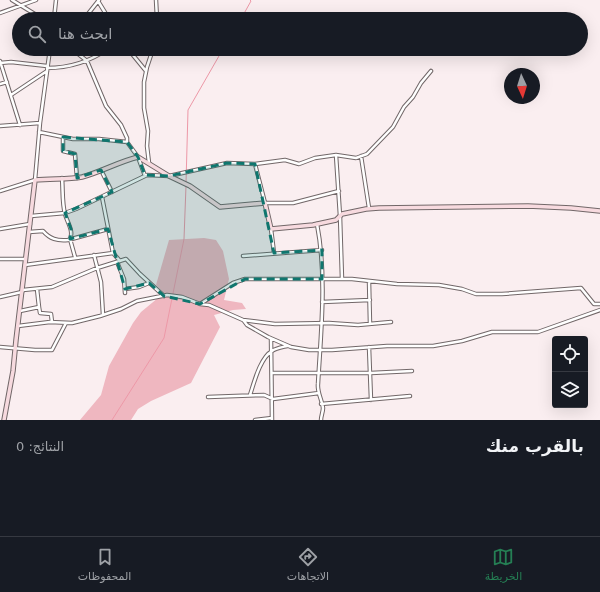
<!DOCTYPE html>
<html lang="ar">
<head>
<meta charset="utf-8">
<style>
  body { margin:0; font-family:"DejaVu Sans",Cairo,sans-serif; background:#242831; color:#f1f3f6; direction:rtl }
  .controls { position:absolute; right:12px; bottom:12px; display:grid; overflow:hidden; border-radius:4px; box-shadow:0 4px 16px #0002 }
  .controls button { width:36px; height:36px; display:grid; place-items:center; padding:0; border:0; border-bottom:1px solid #363941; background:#171b24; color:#f1f3f6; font:20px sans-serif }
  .compass { position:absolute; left:504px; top:68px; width:36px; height:36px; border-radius:50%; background:#171b24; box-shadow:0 4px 16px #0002; rotate:176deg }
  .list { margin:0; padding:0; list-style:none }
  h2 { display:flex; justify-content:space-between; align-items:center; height:52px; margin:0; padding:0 16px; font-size:17px }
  h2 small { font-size:13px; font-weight:400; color:#9ea1a6 }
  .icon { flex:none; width:22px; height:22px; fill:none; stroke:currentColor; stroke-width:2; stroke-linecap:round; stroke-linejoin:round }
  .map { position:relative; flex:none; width:600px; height:420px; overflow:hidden; direction:ltr }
  .search { position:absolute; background:#171b24; box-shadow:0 4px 16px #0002; left:12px; right:12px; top:12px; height:44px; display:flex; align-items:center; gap:10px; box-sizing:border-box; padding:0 14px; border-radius:22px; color:#9ea1a6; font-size:15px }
  .sheet { height:116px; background:#171b24 }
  nav { display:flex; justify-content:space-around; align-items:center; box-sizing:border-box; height:56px; border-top:1px solid #363941; background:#171b24; font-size:11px; color:#9ea1a6 }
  nav a { display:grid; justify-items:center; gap:2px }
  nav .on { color:#257f54 }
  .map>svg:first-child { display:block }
  .green { fill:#efb7c0 }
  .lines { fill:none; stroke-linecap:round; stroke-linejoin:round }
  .stream { stroke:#ed98a7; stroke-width:1 }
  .street-casing { stroke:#716768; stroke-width:4.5 }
  .secondary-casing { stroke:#716768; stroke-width:5.5 }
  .street { stroke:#fff; stroke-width:2.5 }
  .secondary { stroke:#f7dadf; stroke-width:3.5 }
  .marked { fill:#0f766e; fill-opacity:0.2; stroke:#0f766e; stroke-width:3; stroke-dasharray:8 5; stroke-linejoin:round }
</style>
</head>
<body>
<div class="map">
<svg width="600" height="420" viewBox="0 0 600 420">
  <rect width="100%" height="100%" fill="#faeef0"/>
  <path class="green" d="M204,238L216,240L223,251L229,279L224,300L242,303L246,309L233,310L214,315L220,327L191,383L151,401L138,409L131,420H80L101,395L109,366L133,323L141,312L164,293L156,285L169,240Z"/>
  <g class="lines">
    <path class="stream" d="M241,19L251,1L250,0
      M186,183L188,110L223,49
      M112,420L164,338L184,239L186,186"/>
    <g class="street-casing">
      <path id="street" d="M12,0L38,16L54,18
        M156,0L157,19
        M98,1L109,19
        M0,13L36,0
        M54,19L56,0
        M84,19L99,0
        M72,49L87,61L106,106L121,125L127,138V142
        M128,49L146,71
        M0,61L20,125
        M0,63L11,62L47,66
        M47,68C70,68 89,62 108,49
        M0,84L7,82
        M11,95L47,71
        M0,126L40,123
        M39,132L73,139H99L127,142L138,157L145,176
        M63,137V151L75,154L77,178
        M336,155L340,216L342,279
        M361,156L369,208
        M149,163L147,146L148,131L144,108V82L147,67L153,49
        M255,164L265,203H293L339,191
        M101,170L112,192
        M62,178C63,190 62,203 65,214C67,222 74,231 70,239L75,257
        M0,191L35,180L40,123L50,49
        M102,197L113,253L120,261
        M31,216L65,213L76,209L147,175L169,176L227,163L255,164L285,160L299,164L315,158L336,155L356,158L367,154L393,127L404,107L413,97L421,83L431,71
        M317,224C327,276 321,331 318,384C317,392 322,400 323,408C323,412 321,416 321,420
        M0,229L30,224
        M271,229L274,253
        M29,232L43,231C50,239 57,241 68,240L108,229
        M94,255L101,282L103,315
        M243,256L322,250
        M0,259H25
        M117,262L124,279L125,293
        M25,265L113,253
        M369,281L370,324
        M125,289L139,287L149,283
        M0,297L22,292L23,290L52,287L97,268L126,259L140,274L164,296
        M322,302L370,300
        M200,304L233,283L245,279H352L397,284L439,285L462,289L476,294H502L581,288L594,304H600
        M39,307L40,313L51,314L52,322
        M20,311L39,307L37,289
        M244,321L247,325L268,337L291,347L309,350H332L387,346H433L462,341L492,332H538L600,310
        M18,326L50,322L72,323L100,316L121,309L137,301L167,295L182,297L200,304L209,305L243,320L275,324L329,323L358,325L391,322
        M271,339L272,420
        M0,347L35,350H52L66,323
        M369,347L371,400
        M272,373H371L412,371
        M250,395C254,383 260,358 272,351C276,348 283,347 287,346
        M208,397L264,395L273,399L319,393
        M321,404L410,396
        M255,420L272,418"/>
    </g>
    <g class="secondary-casing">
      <path id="secondary" d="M4,420L13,371L16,340L35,180C51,178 67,180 82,177C101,172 118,162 138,157L169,176L190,186L220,207L265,203L271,229L313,225L336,220L342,214L366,209L379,208L528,206L571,208L600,211"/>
    </g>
    <use href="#street" class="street"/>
    <use href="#secondary" class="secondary"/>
  </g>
  <path class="marked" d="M63,137L127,142L138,157L145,175L169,176L227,163L255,164L274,253L322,250V279H245L200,304L164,296L149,283L125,289L108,229L70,239L71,229L65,213L112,192L101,170L77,178L75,154L63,151Z"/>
</svg>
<div class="controls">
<button><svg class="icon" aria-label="locate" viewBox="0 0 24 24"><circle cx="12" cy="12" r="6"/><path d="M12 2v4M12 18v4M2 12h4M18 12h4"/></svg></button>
<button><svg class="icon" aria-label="layers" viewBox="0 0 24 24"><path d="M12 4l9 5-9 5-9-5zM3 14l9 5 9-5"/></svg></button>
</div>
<svg class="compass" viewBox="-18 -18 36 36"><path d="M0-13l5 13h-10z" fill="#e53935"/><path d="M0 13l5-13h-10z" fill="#9ea1a6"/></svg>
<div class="search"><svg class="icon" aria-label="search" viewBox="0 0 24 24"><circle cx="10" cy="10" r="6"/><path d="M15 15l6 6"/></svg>ابحث هنا</div>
</div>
<section class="sheet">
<h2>بالقرب منك<small>النتائج: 0</small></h2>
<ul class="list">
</ul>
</section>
<nav>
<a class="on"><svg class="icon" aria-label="map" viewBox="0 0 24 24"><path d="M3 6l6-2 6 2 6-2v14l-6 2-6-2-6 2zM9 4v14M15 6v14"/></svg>الخريطة</a>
<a><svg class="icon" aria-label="directions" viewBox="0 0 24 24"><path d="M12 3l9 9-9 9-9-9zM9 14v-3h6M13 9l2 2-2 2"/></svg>الاتجاهات</a>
<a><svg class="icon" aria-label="saved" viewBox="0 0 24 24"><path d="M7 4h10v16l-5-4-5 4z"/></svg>المحفوظات</a>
</nav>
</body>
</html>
